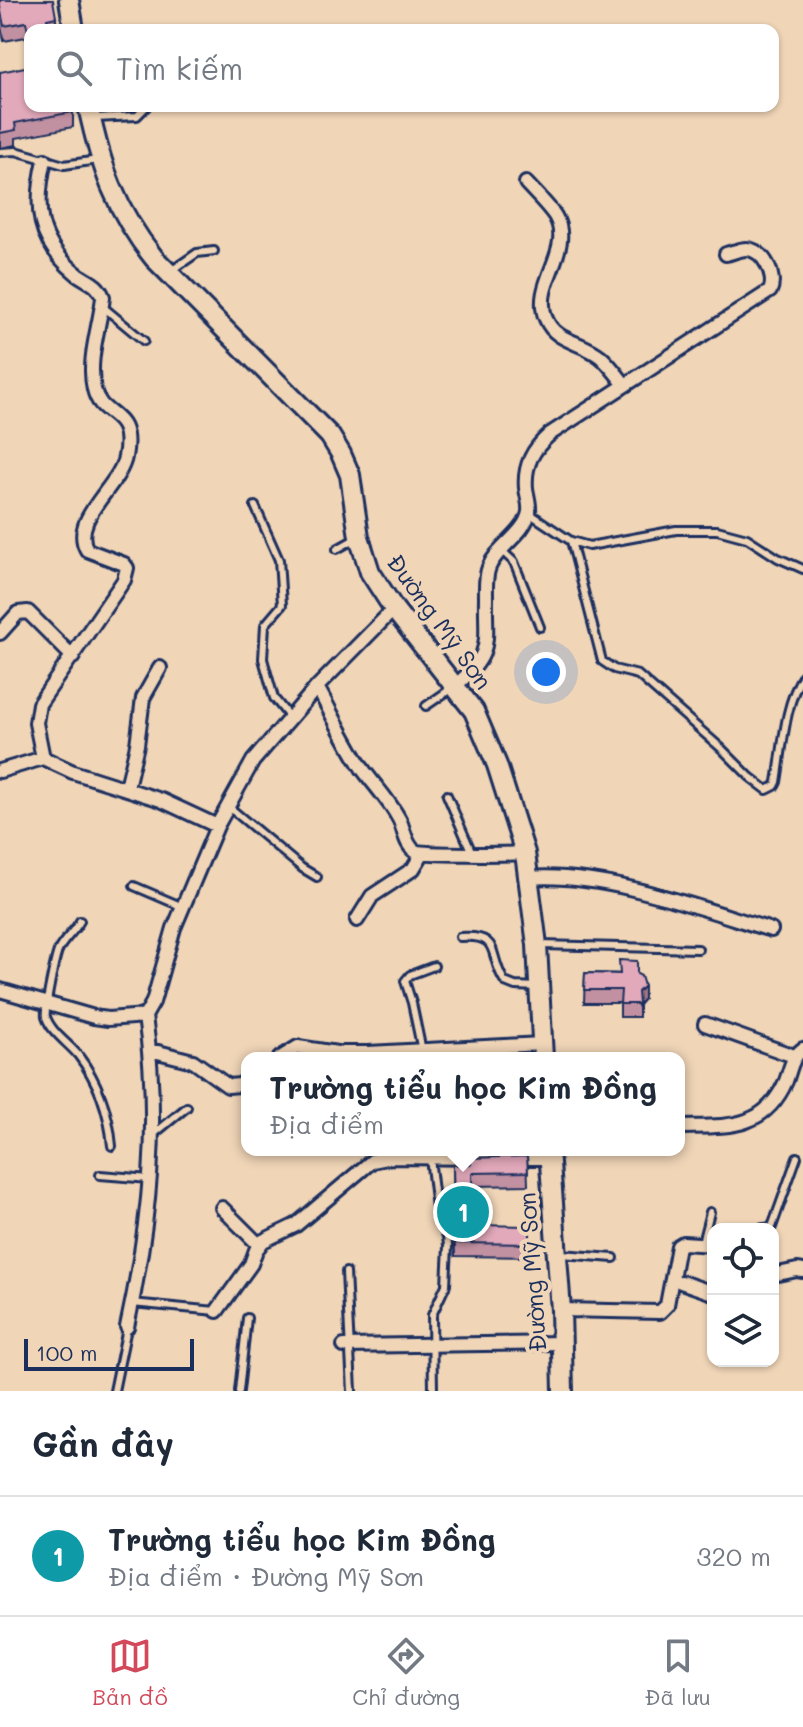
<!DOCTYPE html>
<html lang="vi">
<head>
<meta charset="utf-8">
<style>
  body { margin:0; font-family:Mali,sans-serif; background:#f2f2f3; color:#1f2937 }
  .controls { position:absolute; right:24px; bottom:24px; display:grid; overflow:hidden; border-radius:16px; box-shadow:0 2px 6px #0004 }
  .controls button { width:72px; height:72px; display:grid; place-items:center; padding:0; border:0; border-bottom:2px solid #e0e1e3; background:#fff; color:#1f2937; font:40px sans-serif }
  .scale { position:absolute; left:24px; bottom:20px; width:170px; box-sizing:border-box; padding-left:8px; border:4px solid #1b2f5e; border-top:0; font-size:22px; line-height:28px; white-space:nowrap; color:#1b2f5e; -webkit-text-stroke:6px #f0d5b7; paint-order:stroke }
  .you { position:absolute; left:546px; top:672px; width:28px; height:28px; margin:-20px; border:6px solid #fff; border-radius:50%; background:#1a73e8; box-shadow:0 0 0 12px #1a73e833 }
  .badge { display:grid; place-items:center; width:52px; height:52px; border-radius:50%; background:#d1495b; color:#fff; font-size:26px; font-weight:700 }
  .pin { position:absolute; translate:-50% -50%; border:4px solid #fff; box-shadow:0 2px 8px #0006 }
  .popup { position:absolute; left:241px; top:1052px; width:444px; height:104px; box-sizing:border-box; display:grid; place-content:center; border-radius:16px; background:#fff; filter:drop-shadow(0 2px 6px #0005); font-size:26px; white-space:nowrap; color:#747a83 }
  .popup b { font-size:30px; color:#1f2937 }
  .popup::after { content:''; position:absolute; left:50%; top:100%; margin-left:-16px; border:16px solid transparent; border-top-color:#fff }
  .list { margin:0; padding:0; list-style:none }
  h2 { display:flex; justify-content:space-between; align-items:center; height:104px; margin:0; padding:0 32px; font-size:34px }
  h2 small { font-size:26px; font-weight:400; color:#747a83 }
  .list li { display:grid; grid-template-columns:52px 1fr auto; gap:24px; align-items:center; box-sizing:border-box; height:120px; padding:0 32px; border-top:2px solid #e0e1e3 }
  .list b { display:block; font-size:30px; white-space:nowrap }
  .list p { margin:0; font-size:26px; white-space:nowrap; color:#747a83 }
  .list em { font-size:26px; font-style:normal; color:#747a83 }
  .icon { flex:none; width:44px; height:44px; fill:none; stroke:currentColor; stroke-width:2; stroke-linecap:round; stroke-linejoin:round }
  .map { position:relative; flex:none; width:803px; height:1391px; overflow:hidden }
  .search { position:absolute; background:#fff; box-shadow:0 2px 6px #0004; left:24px; right:24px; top:24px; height:88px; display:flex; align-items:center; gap:20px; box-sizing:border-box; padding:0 28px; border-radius:16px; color:#747a83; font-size:30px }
  .sheet { height:224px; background:#fff }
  nav { display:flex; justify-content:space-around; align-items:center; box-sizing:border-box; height:112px; border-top:2px solid #e0e1e3; background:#fff; font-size:22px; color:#747a83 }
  nav a { display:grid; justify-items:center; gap:4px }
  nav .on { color:#d1495b }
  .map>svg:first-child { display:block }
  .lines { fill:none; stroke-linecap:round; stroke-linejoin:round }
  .lane-casing { stroke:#1b2f5e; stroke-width:12 }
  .street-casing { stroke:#1b2f5e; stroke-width:18 }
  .secondary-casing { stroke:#1b2f5e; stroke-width:24 }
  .lane { stroke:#f0d5b7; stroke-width:6 }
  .street { stroke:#f0d5b7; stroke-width:12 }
  .secondary { stroke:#f0d5b7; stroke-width:18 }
  .wall { fill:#c291a1; stroke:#1b2f5e; stroke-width:2 }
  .shaded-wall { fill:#9e7683; stroke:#1b2f5e; stroke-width:2 }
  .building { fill:#e2a9bb; stroke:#1b2f5e; stroke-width:2 }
  .labels { text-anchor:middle; stroke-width:8; stroke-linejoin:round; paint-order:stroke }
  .street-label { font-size:24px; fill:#1b2f5e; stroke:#f0d5b7 }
</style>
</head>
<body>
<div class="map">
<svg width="803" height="1391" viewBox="0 0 803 1391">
  <rect width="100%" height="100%" fill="#f0d5b7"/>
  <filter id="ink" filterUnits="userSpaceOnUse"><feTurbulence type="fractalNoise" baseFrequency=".0125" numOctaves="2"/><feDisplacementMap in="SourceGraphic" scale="16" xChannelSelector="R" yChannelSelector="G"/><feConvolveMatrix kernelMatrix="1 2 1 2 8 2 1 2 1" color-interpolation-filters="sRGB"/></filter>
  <g filter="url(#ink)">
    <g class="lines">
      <g class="lane-casing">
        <path id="lane" d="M94,118L137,116L147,106
          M0,152L16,151L64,165L98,160
          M171,271L197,253L214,251
          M102,306L144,341
          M255,506L279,560L282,605L265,625L263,659L274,698L290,718
          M529,513L571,541L589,546L676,530H717L747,538L778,558L803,569
          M571,541L602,661L614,669L638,675L721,748L750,777L767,790L775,786L777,782C783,747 784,705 803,675
          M337,549L355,539
          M501,550L514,562L540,627
          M426,706L452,688
          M447,795L472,853
          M229,807L302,868L317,877
          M134,886L183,907
          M80,921C74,932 63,940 58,951C55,959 44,1010 46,1017C51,1032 68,1043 78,1055C98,1081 109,1113 112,1146
          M460,937C503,934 487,955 505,982L515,986L538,987
          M541,945L698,949
          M422,1051L412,1003L405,981L410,975L434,966
          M154,1134L187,1107
          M430,1158L437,1216L447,1236L448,1246L446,1285L432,1315L433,1391
          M100,1175L150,1179
          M757,1229L772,1227L797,1157
          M702,1243L710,1212
          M561,1254L614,1258
          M346,1272L352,1391
          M132,1303L216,1311
          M114,1391L127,1328
          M239,1391L247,1318"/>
      </g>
      <g class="street-casing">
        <path id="street" d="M526,183C535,193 547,204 555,216C575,250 531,284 546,319C556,343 582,341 601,357C610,365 618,376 625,385
          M0,633L18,613L28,612L73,657
          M456,685C494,653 485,643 486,598C486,587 485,577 489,567C497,547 525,534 529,512C530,504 527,496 526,488C524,465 533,449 550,434L770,291C777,277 764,249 746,249C740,249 731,253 726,254
          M317,687C332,714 346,743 362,768C374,785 389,800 399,819C404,828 405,845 415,851C422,855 512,854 525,853
          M43,758L36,723L39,704L124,580L127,568L124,564L87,550C69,519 120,486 125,457C134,408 101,421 94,389C87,360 100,326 103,297C98,283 86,281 76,273C37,241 34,207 45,160
          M0,771L43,758L73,772L161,800L217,826
          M127,787L137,745L143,698L160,668
          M529,878C603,872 700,908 771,930
          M357,920L372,896L413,869L422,854
          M0,990L94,1017L108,1019L145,1016
          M145,1016L153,1002L174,928L217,826L253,761L317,687L394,609
          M705,1024L794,1056
          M150,1050L193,1061L228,1086L240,1085L247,1080
          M280,1058L298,1047L337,1053H368L542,1044
          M679,1127C726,1126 764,1131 786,1081C791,1068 791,1058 803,1049
          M513,1158H549
          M222,1208L259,1245
          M773,1275L797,1270L803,1271
          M681,1282L713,1293
          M561,1310L660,1312L667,1305L678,1246L683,1243L713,1245
          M217,1311L251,1264L256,1250L263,1241L296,1225L372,1161L392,1157L486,1158
          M127,1327C150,1221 160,1123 145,1016
          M344,1346L563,1343"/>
      </g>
      <g class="secondary-casing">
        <path id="secondary" d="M69,0L74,30
          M88,106C101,167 115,209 154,258L330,436L341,454L350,475L359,537L370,572L394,609L474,711L497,765L525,853L537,945L543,1058
          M549,1150L561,1310L563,1391"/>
      </g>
      <use href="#lane" class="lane"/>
      <use href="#street" class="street"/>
      <use href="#secondary" class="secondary"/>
    </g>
    <path class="wall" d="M0,0L56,17V30H30V55L26,37L4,41L0,22Z
      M0,72L73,112V127L16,138V145L0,148Z
      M585,973L637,974L644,999L639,1005V1017H620V1003H584Z
      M527,1156L528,1185L472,1186L473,1225L530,1244V1257L455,1256L453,1165L471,1164Z"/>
    <path class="shaded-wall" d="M644,986V999L638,1005V992Z"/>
    <path class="building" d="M0,0H53L56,17L47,19L49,30H30V40L26,22L4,26L0,7Z
      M30,66V106H72L73,112L15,123L16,130L0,133V72Z
      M619,960L637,961V974L641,976L644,986L638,992L639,1004H620L621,990H584L585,973L620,974Z
      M527,1156L528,1172L472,1173L473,1225L530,1226V1244L455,1243L453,1165L471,1164L470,1158Z"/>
  </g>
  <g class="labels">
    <g class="street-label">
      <text transform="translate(439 622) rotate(54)" y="8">Đường Mỹ Sơn</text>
      <text transform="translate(533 1272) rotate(-94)" y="8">Đường Mỹ Sơn</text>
    </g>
  </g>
</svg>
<div class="controls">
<button><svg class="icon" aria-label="locate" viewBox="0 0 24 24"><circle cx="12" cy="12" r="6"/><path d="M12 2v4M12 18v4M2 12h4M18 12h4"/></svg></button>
<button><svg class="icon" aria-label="layers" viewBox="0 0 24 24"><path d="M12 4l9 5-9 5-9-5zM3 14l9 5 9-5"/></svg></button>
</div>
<div class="scale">100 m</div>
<div class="you"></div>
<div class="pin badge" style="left:463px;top:1212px;background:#0f9aa8">1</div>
<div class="popup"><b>Trường tiểu học Kim Đồng</b>Địa điểm</div>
<div class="search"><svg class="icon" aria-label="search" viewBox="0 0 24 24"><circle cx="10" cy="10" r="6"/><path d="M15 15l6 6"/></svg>Tìm kiếm</div>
</div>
<section class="sheet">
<h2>Gần đây<small></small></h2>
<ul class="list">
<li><span class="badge" style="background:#0f9aa8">1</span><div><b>Trường tiểu học Kim Đồng</b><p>Địa điểm · Đường Mỹ Sơn</p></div><em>320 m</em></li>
</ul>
</section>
<nav>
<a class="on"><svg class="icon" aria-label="map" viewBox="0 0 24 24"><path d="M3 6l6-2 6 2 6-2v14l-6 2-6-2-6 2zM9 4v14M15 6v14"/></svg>Bản đồ</a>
<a><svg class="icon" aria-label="directions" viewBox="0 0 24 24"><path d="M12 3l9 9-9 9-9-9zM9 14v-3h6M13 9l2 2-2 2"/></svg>Chỉ đường</a>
<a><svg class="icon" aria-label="saved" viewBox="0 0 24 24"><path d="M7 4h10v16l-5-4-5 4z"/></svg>Đã lưu</a>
</nav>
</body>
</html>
